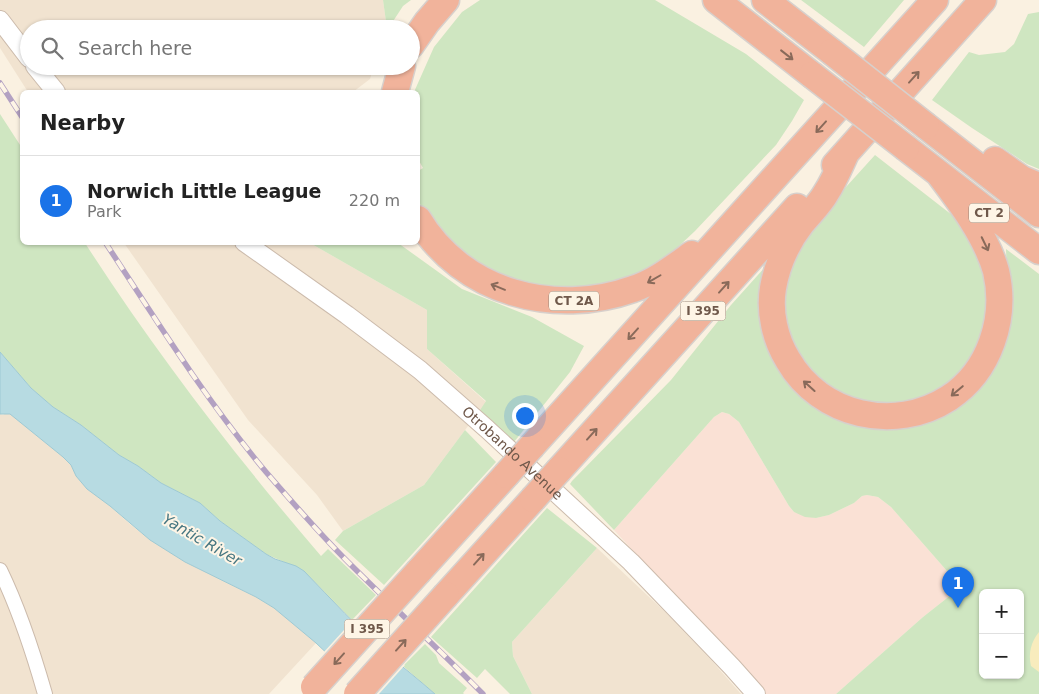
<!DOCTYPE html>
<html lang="en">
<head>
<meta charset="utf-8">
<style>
  body { margin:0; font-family:"DejaVu Sans",sans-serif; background:#f2f2f2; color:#222 }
  .controls { position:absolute; right:15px; bottom:15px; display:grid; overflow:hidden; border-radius:8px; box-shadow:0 1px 4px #0004 }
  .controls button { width:45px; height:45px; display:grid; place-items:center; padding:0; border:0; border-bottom:1px solid #e0e0e0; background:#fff; color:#222; font:25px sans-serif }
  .you { position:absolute; left:524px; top:415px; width:18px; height:18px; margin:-12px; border:4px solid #fff; border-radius:50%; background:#1a73e8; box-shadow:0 0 0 8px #1a73e833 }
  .badge { display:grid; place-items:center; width:32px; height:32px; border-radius:50%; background:#1a73e8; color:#fff; font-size:16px; font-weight:700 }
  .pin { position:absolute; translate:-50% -41px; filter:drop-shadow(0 1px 2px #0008) }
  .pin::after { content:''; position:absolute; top:26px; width:18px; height:15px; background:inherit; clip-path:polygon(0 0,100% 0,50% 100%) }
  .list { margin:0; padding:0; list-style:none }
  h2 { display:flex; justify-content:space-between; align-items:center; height:65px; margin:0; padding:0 20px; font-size:21px }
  h2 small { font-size:16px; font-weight:400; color:#767676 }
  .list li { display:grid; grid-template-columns:32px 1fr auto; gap:15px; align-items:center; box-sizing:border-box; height:90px; padding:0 20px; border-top:1px solid #e0e0e0 }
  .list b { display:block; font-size:19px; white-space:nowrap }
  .list p { margin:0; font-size:16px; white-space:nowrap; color:#767676 }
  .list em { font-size:16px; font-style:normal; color:#767676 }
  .icon { flex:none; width:28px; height:28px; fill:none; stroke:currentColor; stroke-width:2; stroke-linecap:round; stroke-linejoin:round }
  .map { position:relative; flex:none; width:1039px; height:694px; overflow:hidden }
  .search { position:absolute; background:#fff; box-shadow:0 1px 4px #0004; left:20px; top:20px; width:400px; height:55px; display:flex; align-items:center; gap:12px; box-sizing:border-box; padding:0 18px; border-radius:28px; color:#767676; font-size:19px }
  .panel { position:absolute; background:#fff; box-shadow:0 1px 4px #0004; left:20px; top:90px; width:400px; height:155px; border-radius:8px }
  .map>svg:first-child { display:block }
  .residential { fill:#f1e3d0 }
  .commercial { fill:#fae1d5 }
  .green { fill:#cfe6c1; fill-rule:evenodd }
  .sand { fill:#f8ecbd }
  .water { fill:#b7dbe2; stroke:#9ec9d3 }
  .pier { fill:#faf1e1 }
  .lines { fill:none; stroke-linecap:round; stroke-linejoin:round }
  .minor-casing { stroke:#ccbbac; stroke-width:16 }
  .tertiary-casing { stroke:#ccbbac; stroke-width:20 }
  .motorway-casing { stroke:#d7d0cc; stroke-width:29 }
  .minor { stroke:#fff; stroke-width:14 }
  .tertiary { stroke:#fff; stroke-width:18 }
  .motorway { stroke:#f1b39b; stroke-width:26 }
  .rail-casing { stroke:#b3a1c2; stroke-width:5.5 }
  .rail { stroke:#fef5e6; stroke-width:4; stroke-dasharray:11; stroke-linecap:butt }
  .motorway-bridge-casing { stroke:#d7d0cc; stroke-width:29; stroke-linecap:butt }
  .motorway-bridge { stroke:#f1b39b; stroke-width:26 }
  .oneway { stroke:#896a5a }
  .labels { text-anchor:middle; stroke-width:4; stroke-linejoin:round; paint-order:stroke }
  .shield { fill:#fef5e6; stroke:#9a8779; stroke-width:1 }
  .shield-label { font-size:12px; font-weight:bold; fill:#6f584a }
  .street-label { font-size:14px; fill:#6f584a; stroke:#fef5e6 }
  .water-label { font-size:15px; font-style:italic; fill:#467681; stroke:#fef5e6 }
</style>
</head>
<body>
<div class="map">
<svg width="1039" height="694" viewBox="0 0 1039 694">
  <rect width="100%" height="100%" fill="#faf1e1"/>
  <path class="residential" d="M0,0H383L387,29H29V66H374L370,79L353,92H28L0,48Z
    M124,243H310L427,310V349L486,402L424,485L343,531L317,495L248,420Z
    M6,413L10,414L63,457L71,465L76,476L130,524L150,540L185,562L256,597L274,608L316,643L269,694H0V414L3,415Z
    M597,548L664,611L711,660L741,694H532L513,656L512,642Z"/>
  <path class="commercial" d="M722,412L729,414L739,422L789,506L794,512L816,518L829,515L854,503L862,496L867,495L878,497L891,507L961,587L923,617L836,694H765L614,530L714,417Z"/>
  <path class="green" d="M383,0H411L403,6L388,29H387Z
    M480,0H655L746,54L804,100L792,121L776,145L695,231L662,262L625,282L590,291L522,286L461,257L422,210L418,197V171L423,168L418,159V92H414L434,47L462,12Z
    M801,0H904L864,47Z
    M1039,12V169L1027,164L972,128L932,100L969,52L979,55L1005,52L1014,44L1028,14Z
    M0,114L22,148V242L85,243C156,353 235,456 321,556L328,549L376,595L352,620L304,571L266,554L220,521L200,503L161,483L138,466L119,455L81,425L53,407L31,388L0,352Z
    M875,155L961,222L980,250L986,278L987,330L963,373L920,402L867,406L825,388L790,347L782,319L787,266L807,230Z
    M310,243H398L462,289L532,317L584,346L570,372L514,442L480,410L486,401L427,349V310Z
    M1006,249L1039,274V694H836L923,617L961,587L891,507L878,497L867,495L862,496L854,503L829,515L816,518L805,517L794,512L789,506L739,422L729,414L722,412L714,417L614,530L570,484L572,481L671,380L731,305L767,265L763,313L827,408L962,401L1007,282ZM983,593H1020V675H983Z
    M465,430L496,462L384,585L335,540L343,531L424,485Z
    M547,508L597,548L512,642L513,656L532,694H510L485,669L477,678L431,637Z
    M425,644L436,655L439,663L467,688L463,693L464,694H435L403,666Z"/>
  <path class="sand" d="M1039,632V672L1031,666C1028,653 1031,642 1039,632Z"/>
  <path class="water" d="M0,352L31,388L53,407L81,425L119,455L138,466L161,483L200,503L220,521L266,554L275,559L296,566L304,571C331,599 358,628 387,654C403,667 419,680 435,694H370L316,643L274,608L256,597L185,562L150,540L110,506L87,489L76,476L71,465L63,457L10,414H0Z"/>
  <path class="pier" d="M354,619L389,652L405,665L379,694H367L323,653Z"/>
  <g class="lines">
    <g class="minor-casing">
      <path id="minor" d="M0,570C19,609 33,652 45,694"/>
    </g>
    <g class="tertiary-casing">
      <g id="tertiary">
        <path d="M0,20L29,58"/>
        <path d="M35,66L56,92"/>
        <path id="s1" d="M244,242L347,315L420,370L487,429L631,562L732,667L756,694"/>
      </g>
    </g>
    <g class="motorway-casing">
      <path id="motorway" d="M716,0L812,75
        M765,0L832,52
        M411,45L427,22L446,0
        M395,92L402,66
        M926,126L1039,214
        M906,148L1039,251
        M846,153C840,166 834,181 826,193C820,204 810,213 802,223C788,241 777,265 773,288C769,312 775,339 788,360C820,416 895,433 949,398C990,371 1007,318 996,271C986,236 961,203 939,174
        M995,160L1022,179L1039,186
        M835,165L983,0
        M418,219C462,293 555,317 633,289C655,282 674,267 692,254
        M532,446L935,0
        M559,470L797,207
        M419,571L506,475
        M446,595L533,499"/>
    </g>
    <use href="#minor" class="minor"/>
    <use href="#tertiary" class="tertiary"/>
    <use href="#motorway" class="motorway"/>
    <g class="rail-casing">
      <path id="rail" d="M0,83L22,117
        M105,242C156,320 206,400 266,472C292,502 319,533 348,562C392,606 439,649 483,694"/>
    </g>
    <use href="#rail" class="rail"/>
    <g class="motorway-bridge-casing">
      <path id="motorway-bridge" d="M832,52L926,126
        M812,75L906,148
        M506,475L532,446
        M533,499L559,470
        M314,687L419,571
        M357,694L446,595"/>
    </g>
    <use href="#motorway-bridge" class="motorway-bridge"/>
  </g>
  <defs><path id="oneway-shaft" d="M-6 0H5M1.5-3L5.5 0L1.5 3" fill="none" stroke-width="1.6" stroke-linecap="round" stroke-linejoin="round" transform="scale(1.25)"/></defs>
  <g class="oneway">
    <use href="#oneway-shaft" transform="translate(787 55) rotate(38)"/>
    <use href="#oneway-shaft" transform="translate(914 77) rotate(-48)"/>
    <use href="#oneway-shaft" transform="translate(821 127) rotate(132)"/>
    <use href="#oneway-shaft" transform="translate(985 244) rotate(64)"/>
    <use href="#oneway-shaft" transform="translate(654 279) rotate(150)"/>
    <use href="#oneway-shaft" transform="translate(498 287) rotate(-158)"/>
    <use href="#oneway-shaft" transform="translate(724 287) rotate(-48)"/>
    <use href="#oneway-shaft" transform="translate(633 334) rotate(132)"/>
    <use href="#oneway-shaft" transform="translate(809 386) rotate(-138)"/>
    <use href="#oneway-shaft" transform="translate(957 391) rotate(140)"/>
    <use href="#oneway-shaft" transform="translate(592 434) rotate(-48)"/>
    <use href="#oneway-shaft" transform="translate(479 559) rotate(-48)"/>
    <use href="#oneway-shaft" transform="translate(401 645) rotate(-48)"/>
    <use href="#oneway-shaft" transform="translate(339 659) rotate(132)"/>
  </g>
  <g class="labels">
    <g class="shield">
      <rect x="969" y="203.5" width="40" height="19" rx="4"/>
      <rect x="549" y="291.5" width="50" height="19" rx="4"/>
      <rect x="680.5" y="301.5" width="45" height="19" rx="4"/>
      <rect x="344.5" y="619.5" width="45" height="19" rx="4"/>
    </g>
    <g class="shield-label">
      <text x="989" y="217">CT 2</text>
      <text x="574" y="305">CT 2A</text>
      <text x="703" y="315">I 395</text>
      <text x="367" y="633">I 395</text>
    </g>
    <g class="street-label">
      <text dy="5" stroke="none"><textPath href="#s1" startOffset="342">Otrobando Avenue</textPath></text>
    </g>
    <g class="water-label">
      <text transform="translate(202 540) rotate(30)" y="5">Yantic River</text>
    </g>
  </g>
</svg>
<div class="controls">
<button>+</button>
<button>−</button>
</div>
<div class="you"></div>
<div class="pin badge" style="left:958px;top:608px">1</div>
<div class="search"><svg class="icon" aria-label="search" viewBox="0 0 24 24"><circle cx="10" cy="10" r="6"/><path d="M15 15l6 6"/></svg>Search here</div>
<section class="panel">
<h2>Nearby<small></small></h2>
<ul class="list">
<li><span class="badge">1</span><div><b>Norwich Little League</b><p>Park</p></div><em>220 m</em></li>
</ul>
</section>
</div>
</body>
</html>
